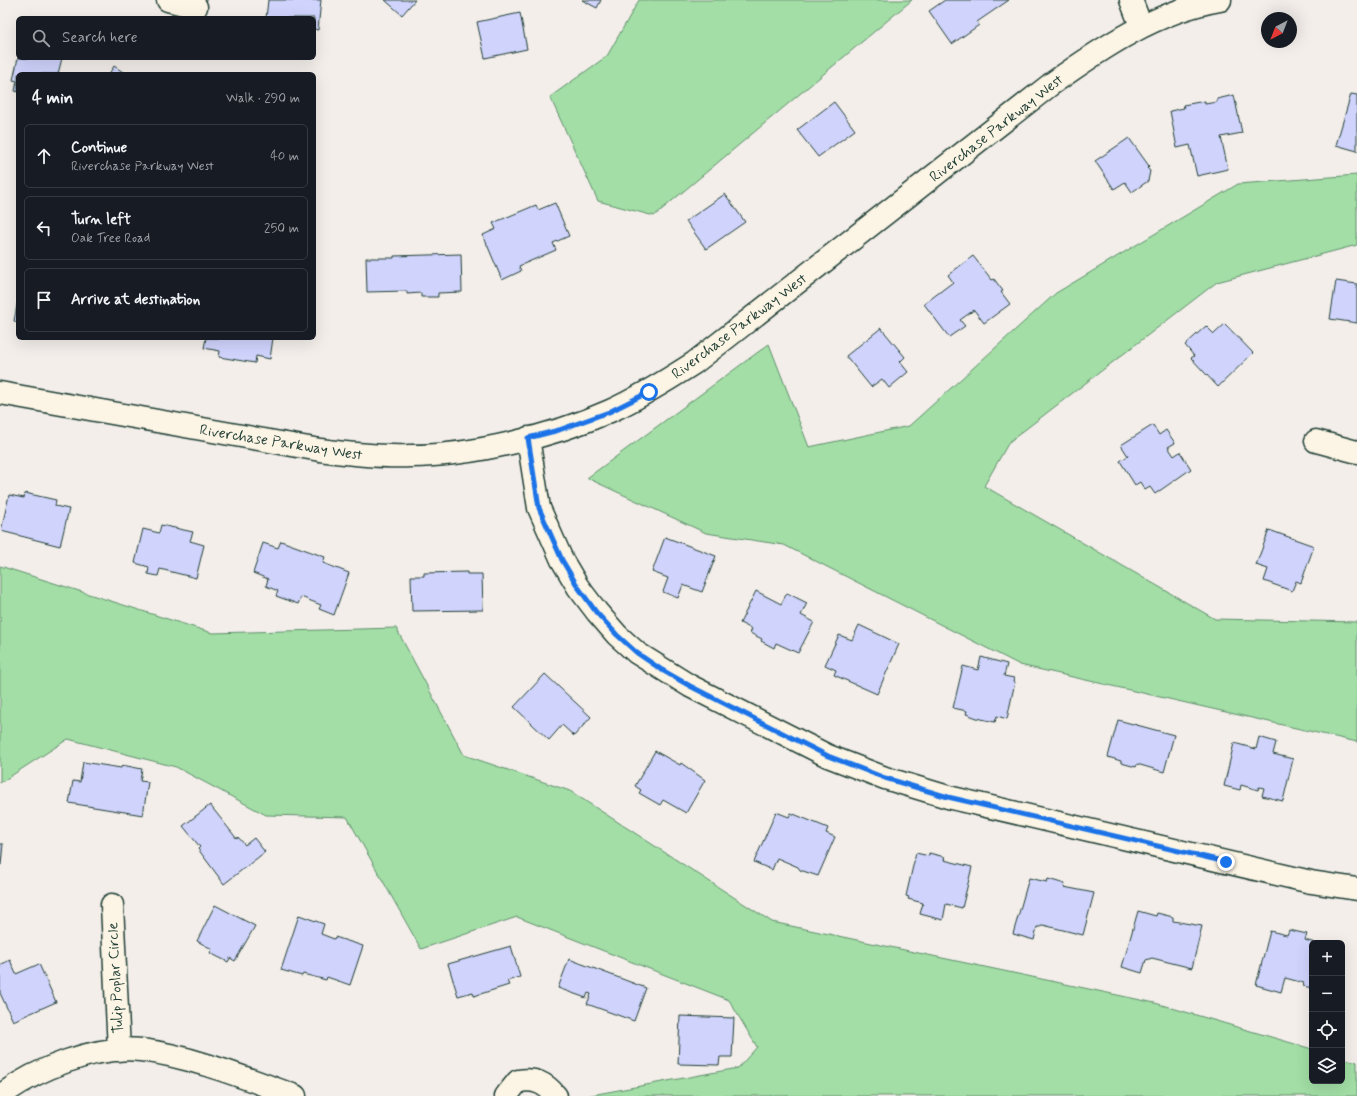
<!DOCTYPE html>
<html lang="en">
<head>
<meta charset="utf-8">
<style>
  body { margin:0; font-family:Mynerve,sans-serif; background:#20242c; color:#f1f3f6 }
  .controls { position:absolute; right:12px; bottom:12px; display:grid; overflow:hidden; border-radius:6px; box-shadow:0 4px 16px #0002 }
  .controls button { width:36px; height:36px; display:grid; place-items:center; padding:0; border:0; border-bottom:1px solid #363941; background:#171b24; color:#f1f3f6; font:20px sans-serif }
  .compass { position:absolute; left:1261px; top:12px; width:36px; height:36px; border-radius:50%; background:#171b24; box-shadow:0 4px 16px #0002; rotate:222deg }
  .stop { position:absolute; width:12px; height:12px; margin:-9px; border:3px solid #1a73e8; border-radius:50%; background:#fff }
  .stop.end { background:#1a73e8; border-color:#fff; box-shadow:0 1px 4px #0008 }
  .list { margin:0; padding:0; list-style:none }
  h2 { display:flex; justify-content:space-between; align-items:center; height:52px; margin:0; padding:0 16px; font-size:17px }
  h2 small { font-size:13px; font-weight:400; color:#9ea1a6 }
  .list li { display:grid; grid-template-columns:26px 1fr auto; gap:12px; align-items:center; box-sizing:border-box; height:64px; margin:0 8px 8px; padding:0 8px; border:1px solid #363941; border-radius:6px }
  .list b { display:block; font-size:15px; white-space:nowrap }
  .list p { margin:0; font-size:13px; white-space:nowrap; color:#9ea1a6 }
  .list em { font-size:13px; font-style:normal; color:#9ea1a6 }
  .icon { flex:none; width:22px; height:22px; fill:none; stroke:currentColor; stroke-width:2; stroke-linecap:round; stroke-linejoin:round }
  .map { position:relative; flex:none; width:1357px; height:1096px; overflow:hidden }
  .search { position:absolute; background:#171b24; box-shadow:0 4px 16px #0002; left:16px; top:16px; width:300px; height:44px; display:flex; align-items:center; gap:10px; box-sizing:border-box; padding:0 14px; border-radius:6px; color:#9ea1a6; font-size:15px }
  .panel { position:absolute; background:#171b24; box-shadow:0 4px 16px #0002; left:16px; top:72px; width:300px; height:268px; border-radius:6px }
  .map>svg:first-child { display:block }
  .green { fill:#a2dea5; stroke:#608e6c }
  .building { fill:#d0d3fc; stroke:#1f3d34 }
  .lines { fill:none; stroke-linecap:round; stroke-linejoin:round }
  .minor-casing { stroke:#1f3d34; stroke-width:25 }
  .minor { stroke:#fcf5e5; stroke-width:22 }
  .route { stroke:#1a73e8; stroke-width:5 }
  .labels { text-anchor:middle; stroke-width:4; stroke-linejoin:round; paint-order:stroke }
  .street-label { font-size:15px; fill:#1f3d34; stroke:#fcf5e5 }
</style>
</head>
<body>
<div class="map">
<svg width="1357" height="1096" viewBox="0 0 1357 1096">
  <rect width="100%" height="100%" fill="#f3eeea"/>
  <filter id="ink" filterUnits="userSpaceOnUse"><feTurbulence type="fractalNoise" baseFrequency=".025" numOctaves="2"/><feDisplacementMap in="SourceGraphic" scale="8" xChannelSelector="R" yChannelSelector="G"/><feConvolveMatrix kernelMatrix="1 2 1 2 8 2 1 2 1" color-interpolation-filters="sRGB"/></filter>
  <g filter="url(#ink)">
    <path class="green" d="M639,0H912L654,216L598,201L550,97L607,56Z
      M1357,175V245L1217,282L1009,442L984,486L1215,619L1357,622V742L1020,665L784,545L706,533L587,478L769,344L809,447L909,426L1056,293L1238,184Z
      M0,566L212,633L396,628L464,755L570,791L772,922L1155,1003L1312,1049V1081H1342V1058L1357,1062V1096H586L738,1068L757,1047L729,1000L517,917L421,949L347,817L266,815L176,767L68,739L0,783Z"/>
    <path class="building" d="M268,0H321L318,30L314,29V18H266Z
      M385,0H415L402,15Z
      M582,0H601L597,8Z
      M945,0H1009L977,22L979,25L952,44L929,11Z
      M520,13L527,49L485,58L477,22Z
      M18,58H62L58,74H18V92L15,91L17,81L13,80Z
      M114,66L126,74H109Z
      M1351,94L1357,95V151L1336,145Z
      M1234,95L1242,133L1221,137L1228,169L1197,176L1190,145L1177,148L1170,111L1184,108L1183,105L1205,101V104L1217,102V99Z
      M834,102L855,130L818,157L797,130Z
      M1129,138L1149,166L1147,168L1150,171L1148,181L1132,192L1125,182L1114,189L1095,161Z
      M725,194L745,222L706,249L686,221Z
      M555,203L569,236L553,243L556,250L519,266L521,271L502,280L483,235L496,229L493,223L536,205L538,210Z
      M461,254L462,292L438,293V297H421V293L407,294V291L367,292L366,258H394V256Z
      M973,256L992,280L994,279L1003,291L1001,292L1010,304L984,323L974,310L960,320L965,326L949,337L924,304L953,282L948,275Z
      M1336,281L1357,284V323L1330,319Z
      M18,300V322L14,321Z
      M1225,324L1253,353L1218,387L1191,358L1194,356L1185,345L1206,326L1214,334Z
      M881,328L905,357L900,362L908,372L889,388L882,379L871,387L846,356Z
      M206,338H273L270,359L256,356L255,363L219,357L220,351L204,348Z
      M1153,425L1159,435L1166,430L1175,443L1168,447L1174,456L1180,452L1191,469L1155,494L1150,487L1145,490L1140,482L1135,485L1120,461L1128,456L1121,445Z
      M25,493L56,500L55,506L69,509L60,546L1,531L9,495L24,498Z
      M161,525L193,532L190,541L204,545L196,578L160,569L158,576L148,574L149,567L135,563L143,529L159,533Z
      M1269,530L1314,546L1301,583L1296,581L1292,591L1264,581L1268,569L1256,565Z
      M665,537L716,556L702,592L683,585L678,598L663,592L668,578L652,572Z
      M281,541L325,557L323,563L349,573L334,615L319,609L321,605L301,597L298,604L276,596L278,591L266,586L268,579L253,573L263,543L278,548Z
      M467,572V574H482L483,610L412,611L411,576H424V573Z
      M756,591L781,604L787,593L807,603L801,615L814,622L798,653L776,643L774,648L761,641L762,639L750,633L752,629L740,623Z
      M859,625L899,644L877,694L834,675L836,670L825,665L839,635L852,640Z
      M981,657L1007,664L1004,676L1014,678L1013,682H1015L1007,719L997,716L995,722L977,718L966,714L967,711L953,708L963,666L978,670Z
      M545,674L591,717L574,736L562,725L549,740L514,707Z
      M1118,720L1174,735L1164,772L1137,764L1136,767L1121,763V761L1108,757Z
      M1259,737L1276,742L1273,754L1293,759L1283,801L1262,796L1264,788L1259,787L1258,790L1241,785L1240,790L1224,786L1234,743L1256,749Z
      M655,751L680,765L681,763L705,780L686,813L663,800L660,805L639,793L641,790L635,786Z
      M83,762L121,768L122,765L142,769L140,781L148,782L143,815L69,803L73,781L80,782Z
      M210,805L237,839L238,837L245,845L254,838L265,852L224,884L198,849L200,847L183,826Z
      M776,812L789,817L791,813L828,828L826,833L835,837L818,876L800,870L798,867L777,858L772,870L754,862Z
      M0,844H3L1,865H0Z
      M916,853L929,856V853L945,857L944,860L972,867L962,908L946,904L943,920L920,914L923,903L908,899L909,897L906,896Z
      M1029,878L1047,882L1048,879L1065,884L1064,887L1094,893L1083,935L1043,925L1040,927H1037L1034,940L1013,934Z
      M215,905L255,926L235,961L230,958L228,962L210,953L212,949L197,941Z
      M1138,911L1156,916L1157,913L1173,917V921L1202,926L1192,968L1152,958L1146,960L1142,973L1122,967Z
      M299,915L324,924L321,934L334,939L335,937L363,946L350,985L327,977L326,980L303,974L302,976L281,970Z
      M1289,930L1307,934L1305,940L1315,943H1312V988L1303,986L1304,983L1285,978L1281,992L1256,985L1270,931L1287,935Z
      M511,946L520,977L507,981L509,985L474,996L473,992L458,996L448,964Z
      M569,959L646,988L634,1021L587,1004L591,994L588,993L586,998L558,988Z
      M10,960L16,974L39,964L56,1002L13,1021L0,993V965Z
      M680,1016L734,1018L732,1057H720L719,1065L678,1064Z"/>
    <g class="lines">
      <g class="minor-casing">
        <path id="minor" d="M168,0L196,7
          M1131,0L1141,26
          M0,393L320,450C350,454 380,457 410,456C471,456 554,436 610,411C639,398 666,381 694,363L1050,85C1102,48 1156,11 1220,0
          M528,438L539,508L562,560L578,587L597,612L617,635L637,653L690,686L828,756L885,778L948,797L1311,882L1357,889
          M1316,441L1357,452
          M112,905L119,1050
          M0,1096C36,1069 96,1045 141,1050C191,1056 248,1079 295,1096
          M506,1096L518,1081C535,1078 545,1083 556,1096"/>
      </g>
      <use href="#minor" class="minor"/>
    </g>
  </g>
  <g class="lines" filter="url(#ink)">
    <path class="route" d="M649,392L609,412L559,430L528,438L539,508L562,560L578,587L596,612L617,635L637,653L662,670L690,686L828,756L885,778L948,797L1226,862"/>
  </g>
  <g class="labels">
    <g class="street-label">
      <text transform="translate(996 128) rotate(-38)" y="5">Riverchase Parkway West</text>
      <text transform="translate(739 326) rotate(-37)" y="5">Riverchase Parkway West</text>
      <text transform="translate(281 442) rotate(9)" y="5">Riverchase Parkway West</text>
      <text transform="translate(115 978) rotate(-93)" y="5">Tulip Poplar Circle</text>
    </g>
  </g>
</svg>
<div class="controls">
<button>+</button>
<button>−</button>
<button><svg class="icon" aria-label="locate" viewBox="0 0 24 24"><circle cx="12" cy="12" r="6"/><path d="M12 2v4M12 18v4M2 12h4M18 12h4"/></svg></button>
<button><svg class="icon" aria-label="layers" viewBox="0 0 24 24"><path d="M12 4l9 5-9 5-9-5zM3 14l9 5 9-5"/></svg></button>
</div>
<svg class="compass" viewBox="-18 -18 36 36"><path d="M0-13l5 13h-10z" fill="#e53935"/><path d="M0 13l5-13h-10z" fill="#9ea1a6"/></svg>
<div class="stop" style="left:649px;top:392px"></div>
<div class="stop end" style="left:1226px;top:862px"></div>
<div class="search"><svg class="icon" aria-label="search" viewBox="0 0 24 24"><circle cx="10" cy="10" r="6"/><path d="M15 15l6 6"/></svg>Search here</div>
<section class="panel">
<h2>4 min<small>Walk · 290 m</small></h2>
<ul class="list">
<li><svg class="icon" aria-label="ahead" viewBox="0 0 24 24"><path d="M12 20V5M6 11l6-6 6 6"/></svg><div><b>Continue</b><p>Riverchase Parkway West</p></div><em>40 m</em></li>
<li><svg class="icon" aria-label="left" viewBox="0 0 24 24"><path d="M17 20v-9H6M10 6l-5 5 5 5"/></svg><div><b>Turn left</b><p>Oak Tree Road</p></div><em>250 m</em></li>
<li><svg class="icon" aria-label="arrive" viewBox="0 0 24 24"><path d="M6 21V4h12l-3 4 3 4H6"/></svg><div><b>Arrive at destination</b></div></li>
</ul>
</section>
</div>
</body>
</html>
